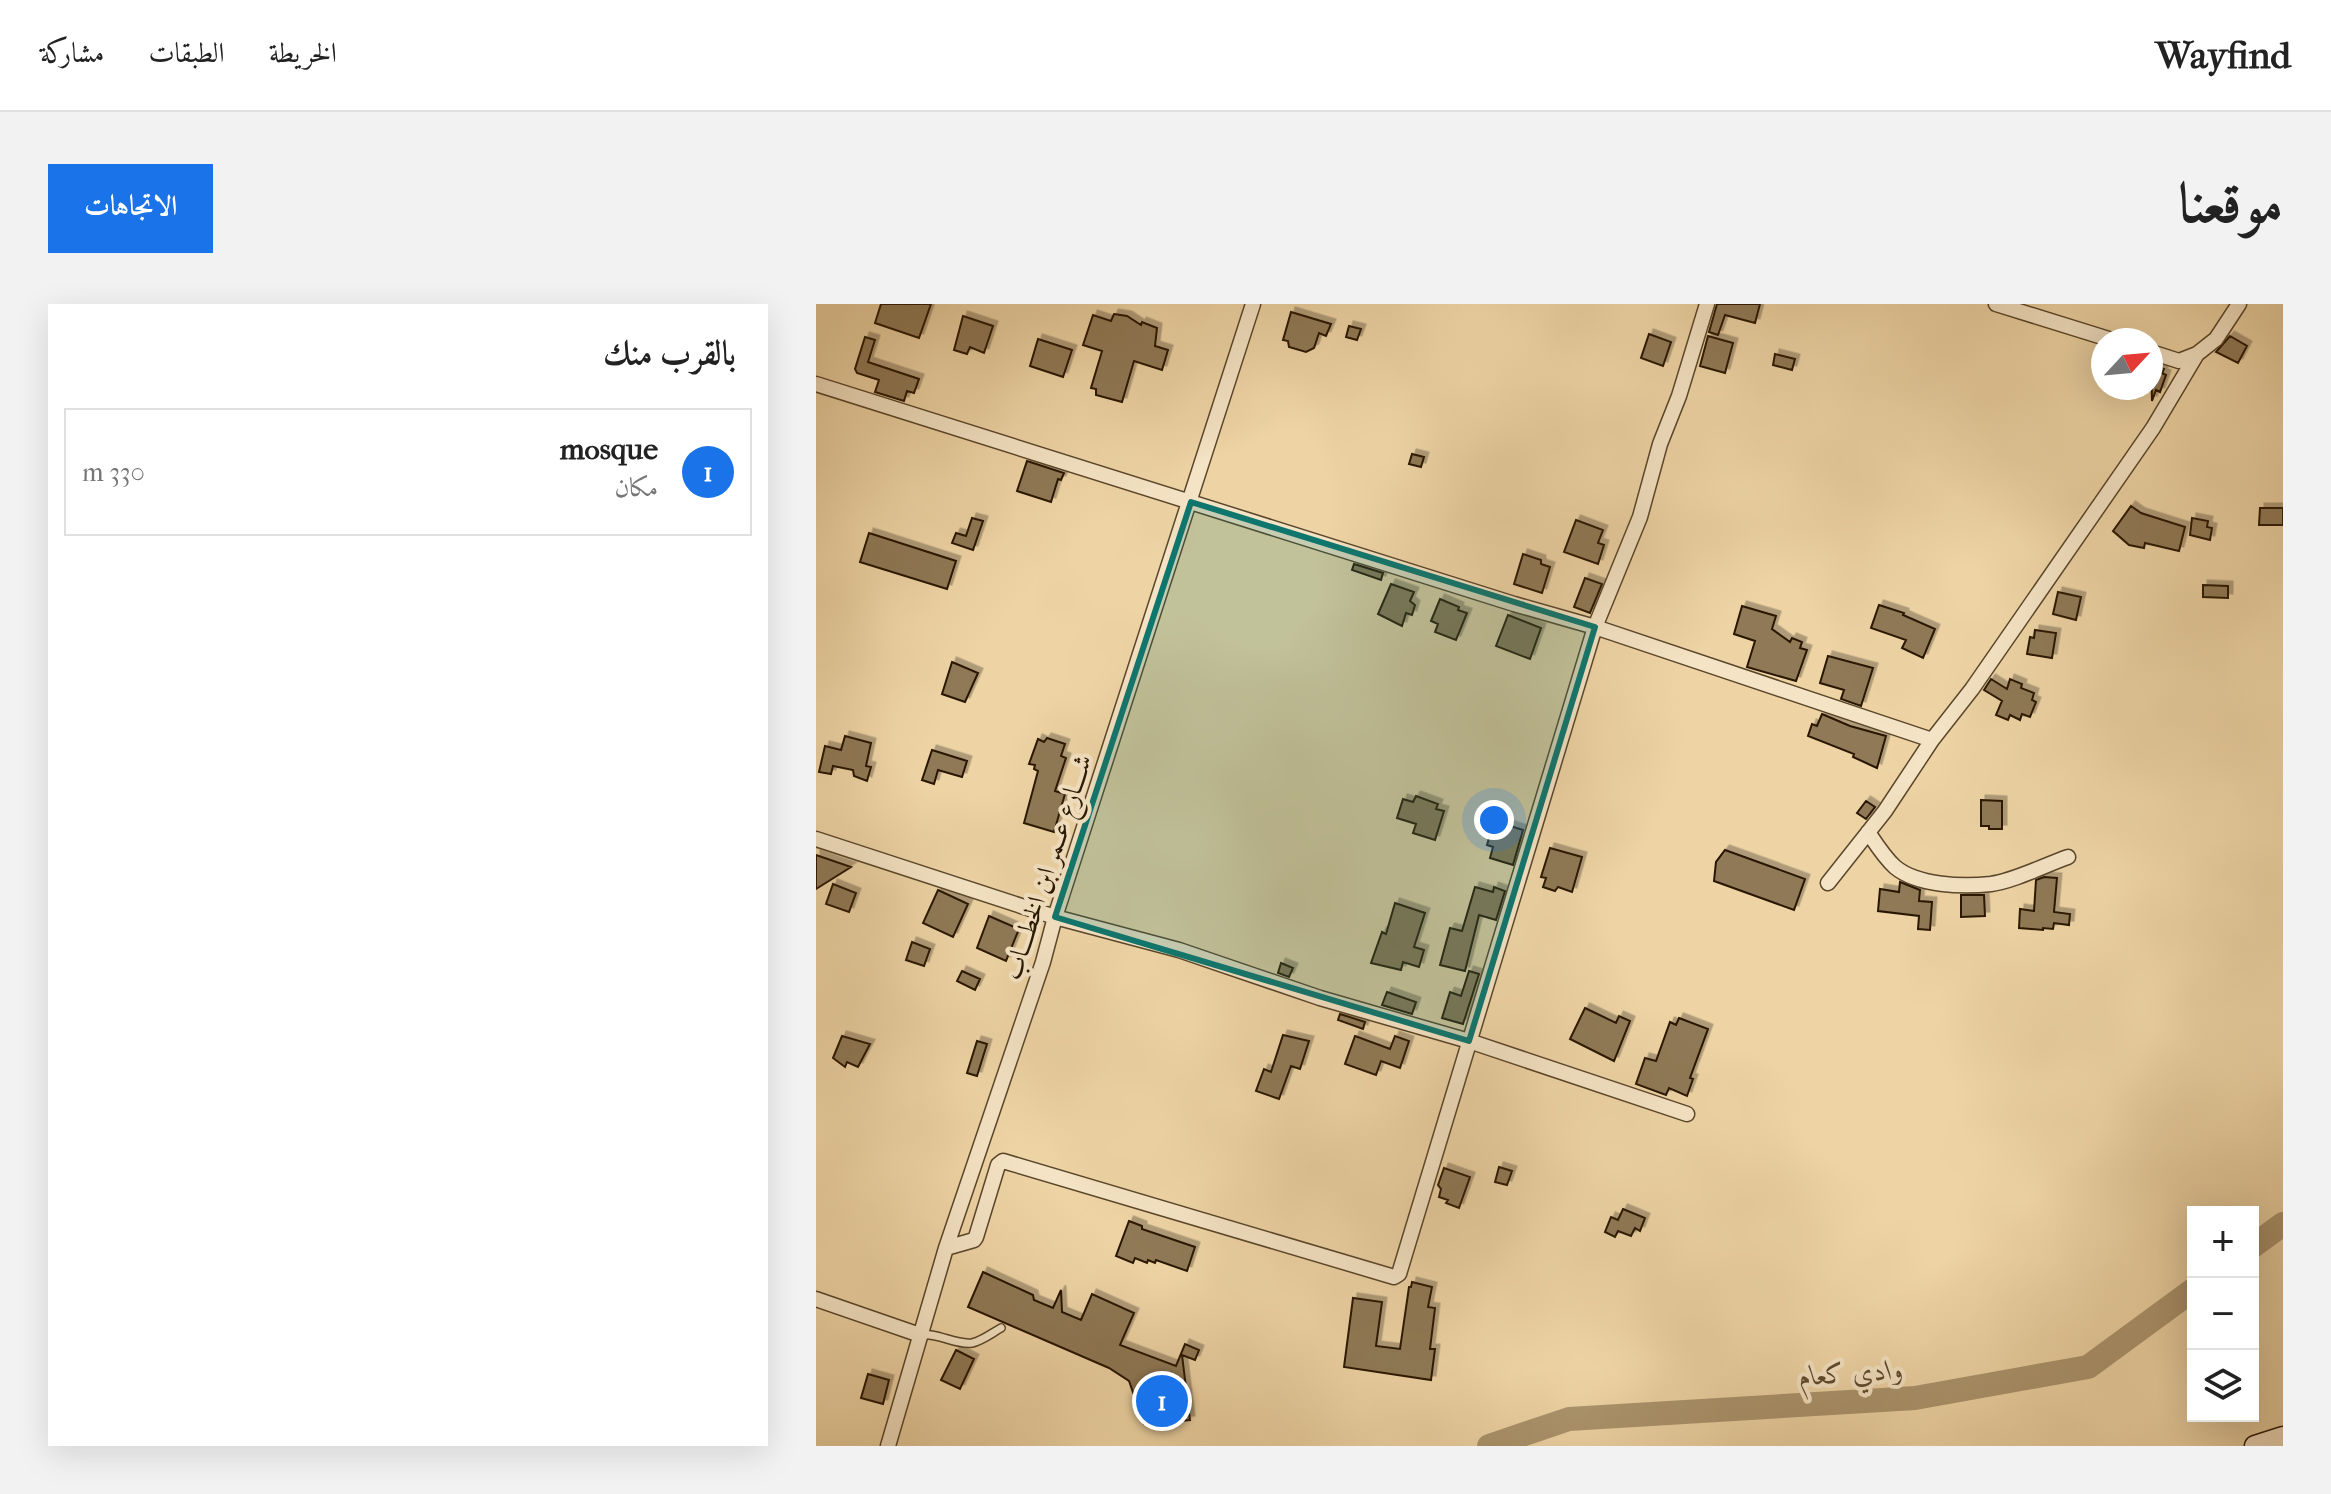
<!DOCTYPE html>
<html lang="ar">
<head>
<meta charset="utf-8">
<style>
  body { margin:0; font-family:"IM FELL French Canon",Amiri,serif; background:#f2f2f2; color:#222; direction:rtl }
  .controls { position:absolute; right:24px; bottom:24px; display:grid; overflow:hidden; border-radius:0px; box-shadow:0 8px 32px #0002 }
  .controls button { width:72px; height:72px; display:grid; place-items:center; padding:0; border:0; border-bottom:2px solid #e0e0e0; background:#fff; color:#222; font:40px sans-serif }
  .compass { position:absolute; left:1275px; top:24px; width:72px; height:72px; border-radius:50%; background:#fff; box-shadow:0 8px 32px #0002; rotate:64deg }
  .you { position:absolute; left:678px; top:516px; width:28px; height:28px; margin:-20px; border:6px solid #fff; border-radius:50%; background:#1a73e8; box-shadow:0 0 0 12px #1a73e833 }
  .badge { display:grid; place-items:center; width:52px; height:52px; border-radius:50%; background:#1a73e8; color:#fff; font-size:26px; font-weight:700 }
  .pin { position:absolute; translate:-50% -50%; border:4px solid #fff; box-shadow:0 2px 8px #0006 }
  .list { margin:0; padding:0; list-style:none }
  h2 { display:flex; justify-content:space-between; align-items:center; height:104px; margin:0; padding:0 32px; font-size:34px }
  h2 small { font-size:26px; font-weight:400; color:#767676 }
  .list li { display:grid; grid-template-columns:52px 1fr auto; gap:24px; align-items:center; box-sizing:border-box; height:128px; margin:0 16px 16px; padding:0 16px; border:2px solid #e0e0e0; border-radius:0px }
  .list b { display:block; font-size:30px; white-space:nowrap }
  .list p { margin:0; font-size:26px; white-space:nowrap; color:#767676 }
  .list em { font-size:26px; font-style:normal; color:#767676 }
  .icon { flex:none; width:44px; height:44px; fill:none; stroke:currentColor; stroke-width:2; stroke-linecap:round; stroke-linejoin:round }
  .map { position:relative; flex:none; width:1467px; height:1142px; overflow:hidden; direction:ltr; border-radius:0px }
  header { display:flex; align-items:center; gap:48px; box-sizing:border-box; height:112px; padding:0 40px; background:#fff; border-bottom:2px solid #e0e0e0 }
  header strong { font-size:38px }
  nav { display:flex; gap:44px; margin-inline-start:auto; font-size:28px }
  .intro { display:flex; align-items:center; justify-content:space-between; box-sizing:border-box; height:192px; padding:0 48px }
  h1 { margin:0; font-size:56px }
  .button { padding:20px 36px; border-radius:0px; background:#1a73e8; color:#fff; font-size:28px; font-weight:700 }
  main { display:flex; gap:48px; padding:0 48px }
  aside { flex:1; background:#fff; border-radius:0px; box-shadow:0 8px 32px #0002 }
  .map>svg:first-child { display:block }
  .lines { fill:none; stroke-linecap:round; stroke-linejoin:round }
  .river { stroke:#ab946d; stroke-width:24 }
  .building { fill:#8f7956; stroke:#291701; stroke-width:2; filter:url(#shadow) }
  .lane-casing { stroke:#5a462a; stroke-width:10 }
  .street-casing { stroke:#5a462a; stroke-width:17 }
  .secondary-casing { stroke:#291701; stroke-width:23 }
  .lane { stroke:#f4e3c4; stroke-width:7 }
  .street { stroke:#f4e3c4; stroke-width:14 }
  .secondary { stroke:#f4e3c4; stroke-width:20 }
  .marked { fill:#0f766e; fill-opacity:0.2; stroke:#0f766e; stroke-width:6; stroke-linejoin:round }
  .labels { text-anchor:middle; stroke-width:8; stroke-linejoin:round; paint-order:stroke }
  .street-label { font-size:26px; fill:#291701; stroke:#f4e3c4 }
  .water-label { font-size:28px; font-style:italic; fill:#5d492c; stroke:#f4e3c4 }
</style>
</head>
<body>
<header>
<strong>Wayfind</strong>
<nav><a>الخريطة</a><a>الطبقات</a><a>مشاركة</a></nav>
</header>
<div class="intro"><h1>موقعنا</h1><a class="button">الاتجاهات</a></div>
<main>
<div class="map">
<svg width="1467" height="1142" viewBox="0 0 1467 1142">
  <defs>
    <filter id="shadow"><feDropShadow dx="4.5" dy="-4.5" stdDeviation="0" flood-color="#0004"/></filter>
  </defs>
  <rect width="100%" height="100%" fill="#eed4a5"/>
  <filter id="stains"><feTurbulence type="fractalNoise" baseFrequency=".0025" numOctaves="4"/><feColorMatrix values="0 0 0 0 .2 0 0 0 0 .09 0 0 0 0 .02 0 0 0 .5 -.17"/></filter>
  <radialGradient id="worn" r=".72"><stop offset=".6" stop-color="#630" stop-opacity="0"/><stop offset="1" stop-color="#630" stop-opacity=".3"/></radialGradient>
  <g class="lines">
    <path class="river" d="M1437,942L1467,920
      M673,1142L753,1115L1099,1094L1272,1063L1377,986"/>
  </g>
  <path class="building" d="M65,0H115L103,34L59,19Z
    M901,0H944L939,19L909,11L902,31L893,28Z
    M475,8L515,20L510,32L503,29L498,44L490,48L473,43L472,37L467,36Z
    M298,10L311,12L325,21L326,18L341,24L339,42L352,46L346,66L318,57L306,98L280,91V85L275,84L286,47L267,41L277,11L295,17Z
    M147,12L177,22L168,49L154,43L151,50L138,46Z
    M533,22L545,25L541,36L530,33Z
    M833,30L855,38L847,62L825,54Z
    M892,32L917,39L909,69L884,62Z
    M1414,32L1431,42L1422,59L1400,48Z
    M49,33L59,36L52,58L103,75L98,89L91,87L88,97L59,88L63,76L41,69L39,65Z
    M222,35L256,46L247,73L214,62Z
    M959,50L979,55L976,66L957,61Z
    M1335,60L1348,65L1346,69L1350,71L1344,88L1340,86L1336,97Z
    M596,150L608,153L605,163L593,160Z
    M211,157L248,169L245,176L242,175L235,198L201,187Z
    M1315,202L1325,209L1369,223L1363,247L1329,239L1328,244L1313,241L1297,227Z
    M1444,204H1467V221H1443Z
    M156,214L167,217L157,246L136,239L140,229L150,232Z
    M1376,214L1392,217L1391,223L1396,224L1394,236L1374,231Z
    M760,216L787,226L782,239L788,241L782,260L748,248Z
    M53,229L140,257L131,285L44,258Z
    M707,250L725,256V260L734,263L726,289L698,280Z
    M538,260L567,269L565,276L536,266Z
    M769,274L786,280L774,309L758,303Z
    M575,280L598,288L594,297L599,301L596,311L590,309L586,322L562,310Z
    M1387,281L1412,282V294L1387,293Z
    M1242,288L1265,293L1260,316L1237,310Z
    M624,295L643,303L642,306L651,309L640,336L619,328L622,320L615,317Z
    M1063,301L1088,309L1087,311L1119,325L1107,354L1086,344L1090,336L1055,324Z
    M926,302L960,312L956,325L974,338L976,334L986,338L984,344L991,346L980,377L931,363L939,337L918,330Z
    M692,311L725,324L714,355L680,342Z
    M1219,326L1240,329L1236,354L1211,350L1214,333L1218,334Z
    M1012,352L1057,364L1045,402L1025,395L1028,386L1004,379Z
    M136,358L162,369L149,398L126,390Z
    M1175,375L1191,385L1194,375L1206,380L1205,384L1218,389L1216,396L1220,398L1214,413L1206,410L1204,416L1194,411L1192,416L1180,411L1186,397L1168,386Z
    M1006,410L1034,422L1070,432L1061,464L1037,453L1038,450L992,432L996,420L1001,422Z
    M29,432L55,439L50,462L55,463L51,477L38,472L37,466L17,462L15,470L3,468L9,442L25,446Z
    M231,434L249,440L245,452L250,454L239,487L249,490L238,528L208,519L222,467L218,465L219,461L213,460L222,435L228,438Z
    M116,446L151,457L146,473L122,466L118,480L106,476Z
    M600,492L622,500L620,505L628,507L619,536L597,529L600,520L581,514L587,495L597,498Z
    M1165,496L1186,497V525H1173V522H1165Z
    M1050,497L1059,503L1050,515L1041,509Z
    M677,520L687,524L688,520L707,526L697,561L674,554L677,543L671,541Z
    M734,544L766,553L756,588L742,583L739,587L727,583L730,574L725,573Z
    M909,546L989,575L978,606L898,577L900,558Z
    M0,551L35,563L0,585Z
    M1228,573L1241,574L1238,608L1254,610L1253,621L1238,619L1237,625L1227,624V626L1203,624L1204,605L1218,607L1220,576Z
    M1084,578L1104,586L1103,597L1116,598L1114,626L1102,625L1103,612L1062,607L1064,585L1083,588Z
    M17,580L40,589L33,608L10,600Z
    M659,583L677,588L678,583L689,587L680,616L663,611L649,667L624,661L634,624L646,627Z
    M122,586L152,600L137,633L107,619Z
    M1145,591H1168L1169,612L1145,613Z
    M579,599L609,609L598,643L608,646L603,663L587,658L585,666L555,659L566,628L570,630Z
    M173,612L203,625L190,657L161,644Z
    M96,638L114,645L108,662L90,656Z
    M465,659L477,664L473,673L462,669Z
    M146,667L164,675L159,686L141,677Z
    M653,667L663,670L647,720L626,714L634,688L645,692Z
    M571,688L600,698L596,710L566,701Z
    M769,704L800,719L803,712L814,717L798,757L754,735Z
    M524,710L549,718L547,725L522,716Z
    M863,714L892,725L874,774L877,775L871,792L853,784L850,791L820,780L829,754L840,757L854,718L860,721Z
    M467,731L493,737L484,765L475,762L463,795L440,787L448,765L455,768Z
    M26,732L54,740L42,763L31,758L29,763L17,754Z
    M539,732L574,745L579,732L593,737L584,764L565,757L560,771L529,760Z
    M161,737L171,740L161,772L151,769Z
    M683,863L696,867L691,881L679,878Z
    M628,864L654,873L643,904L630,899L632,896L623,893L625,885L622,881Z
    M807,905L829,914L824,927L819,924L815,932L802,927L799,933L789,928L795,913L802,916Z
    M313,917L326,922V925L379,943L371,967L340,956L339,959L332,956L331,959L319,954L317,959L300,952Z
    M167,968L217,991L218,996L237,1004L245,986L246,1008L265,1016L276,990L318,1009L304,1041L360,1062L369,1040L383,1046L379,1056L366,1051L374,1116L328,1120L313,1077L293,1064L152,1003Z
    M596,978L616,983L612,1003L619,1004L614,1045H619L615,1076L528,1063L537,994L566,998L560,1042L584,1045L593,983H595Z
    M140,1046L158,1055L144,1085L125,1076Z
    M52,1070L73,1076L67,1100L45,1094Z"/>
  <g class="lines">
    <g class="lane-casing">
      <path id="lane" d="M104,1031C122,1028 138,1041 156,1039C166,1037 176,1029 185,1024"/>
    </g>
    <g class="street-casing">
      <path id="street" d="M1180,0L1296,36
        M1335,48L1363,57L1381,50
        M0,80L698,300L779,323L1116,436L1156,385L1337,124L1381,50L1400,35L1423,0
        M1052,528C1060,540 1068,553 1079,563C1102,582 1147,583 1175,580C1198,577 1229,561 1252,553
        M0,535L239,613L363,646L504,694L653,737L871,810
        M1012,579L1069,507L1116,436
        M130,944L158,936L160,933L182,861L187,857L578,973L583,970L779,323L824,213L844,140L863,92L891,0
        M0,995L104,1031
        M72,1142L130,944L227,658L239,613L437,0"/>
    </g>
    <g class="secondary-casing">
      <path id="secondary" d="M1439,1142L1467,1133"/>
    </g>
    <use href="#lane" class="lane"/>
    <use href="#street" class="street"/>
    <use href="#secondary" class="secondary"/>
  </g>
  <path class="marked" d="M375,198L779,323L653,737L239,613Z"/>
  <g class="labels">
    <g class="street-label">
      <text transform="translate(231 563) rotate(-72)" y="9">شــــارع عــمر ابن الخطــــاب</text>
    </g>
    <g class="water-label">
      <text transform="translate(1035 1068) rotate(-4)" y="10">وادي كعام</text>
    </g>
  </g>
  <rect width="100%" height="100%" filter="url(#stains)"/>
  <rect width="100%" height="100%" fill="url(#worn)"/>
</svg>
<div class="controls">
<button>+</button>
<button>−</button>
<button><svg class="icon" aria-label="layers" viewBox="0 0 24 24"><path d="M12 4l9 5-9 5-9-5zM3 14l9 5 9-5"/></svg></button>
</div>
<svg class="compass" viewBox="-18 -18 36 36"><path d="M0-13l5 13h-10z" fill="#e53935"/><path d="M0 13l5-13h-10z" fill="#767676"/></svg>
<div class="you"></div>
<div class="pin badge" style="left:346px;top:1097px">1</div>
</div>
<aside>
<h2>بالقرب منك<small></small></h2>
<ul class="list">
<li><span class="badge">1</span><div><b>mosque</b><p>مكان</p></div><em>330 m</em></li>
</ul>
</aside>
</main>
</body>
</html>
